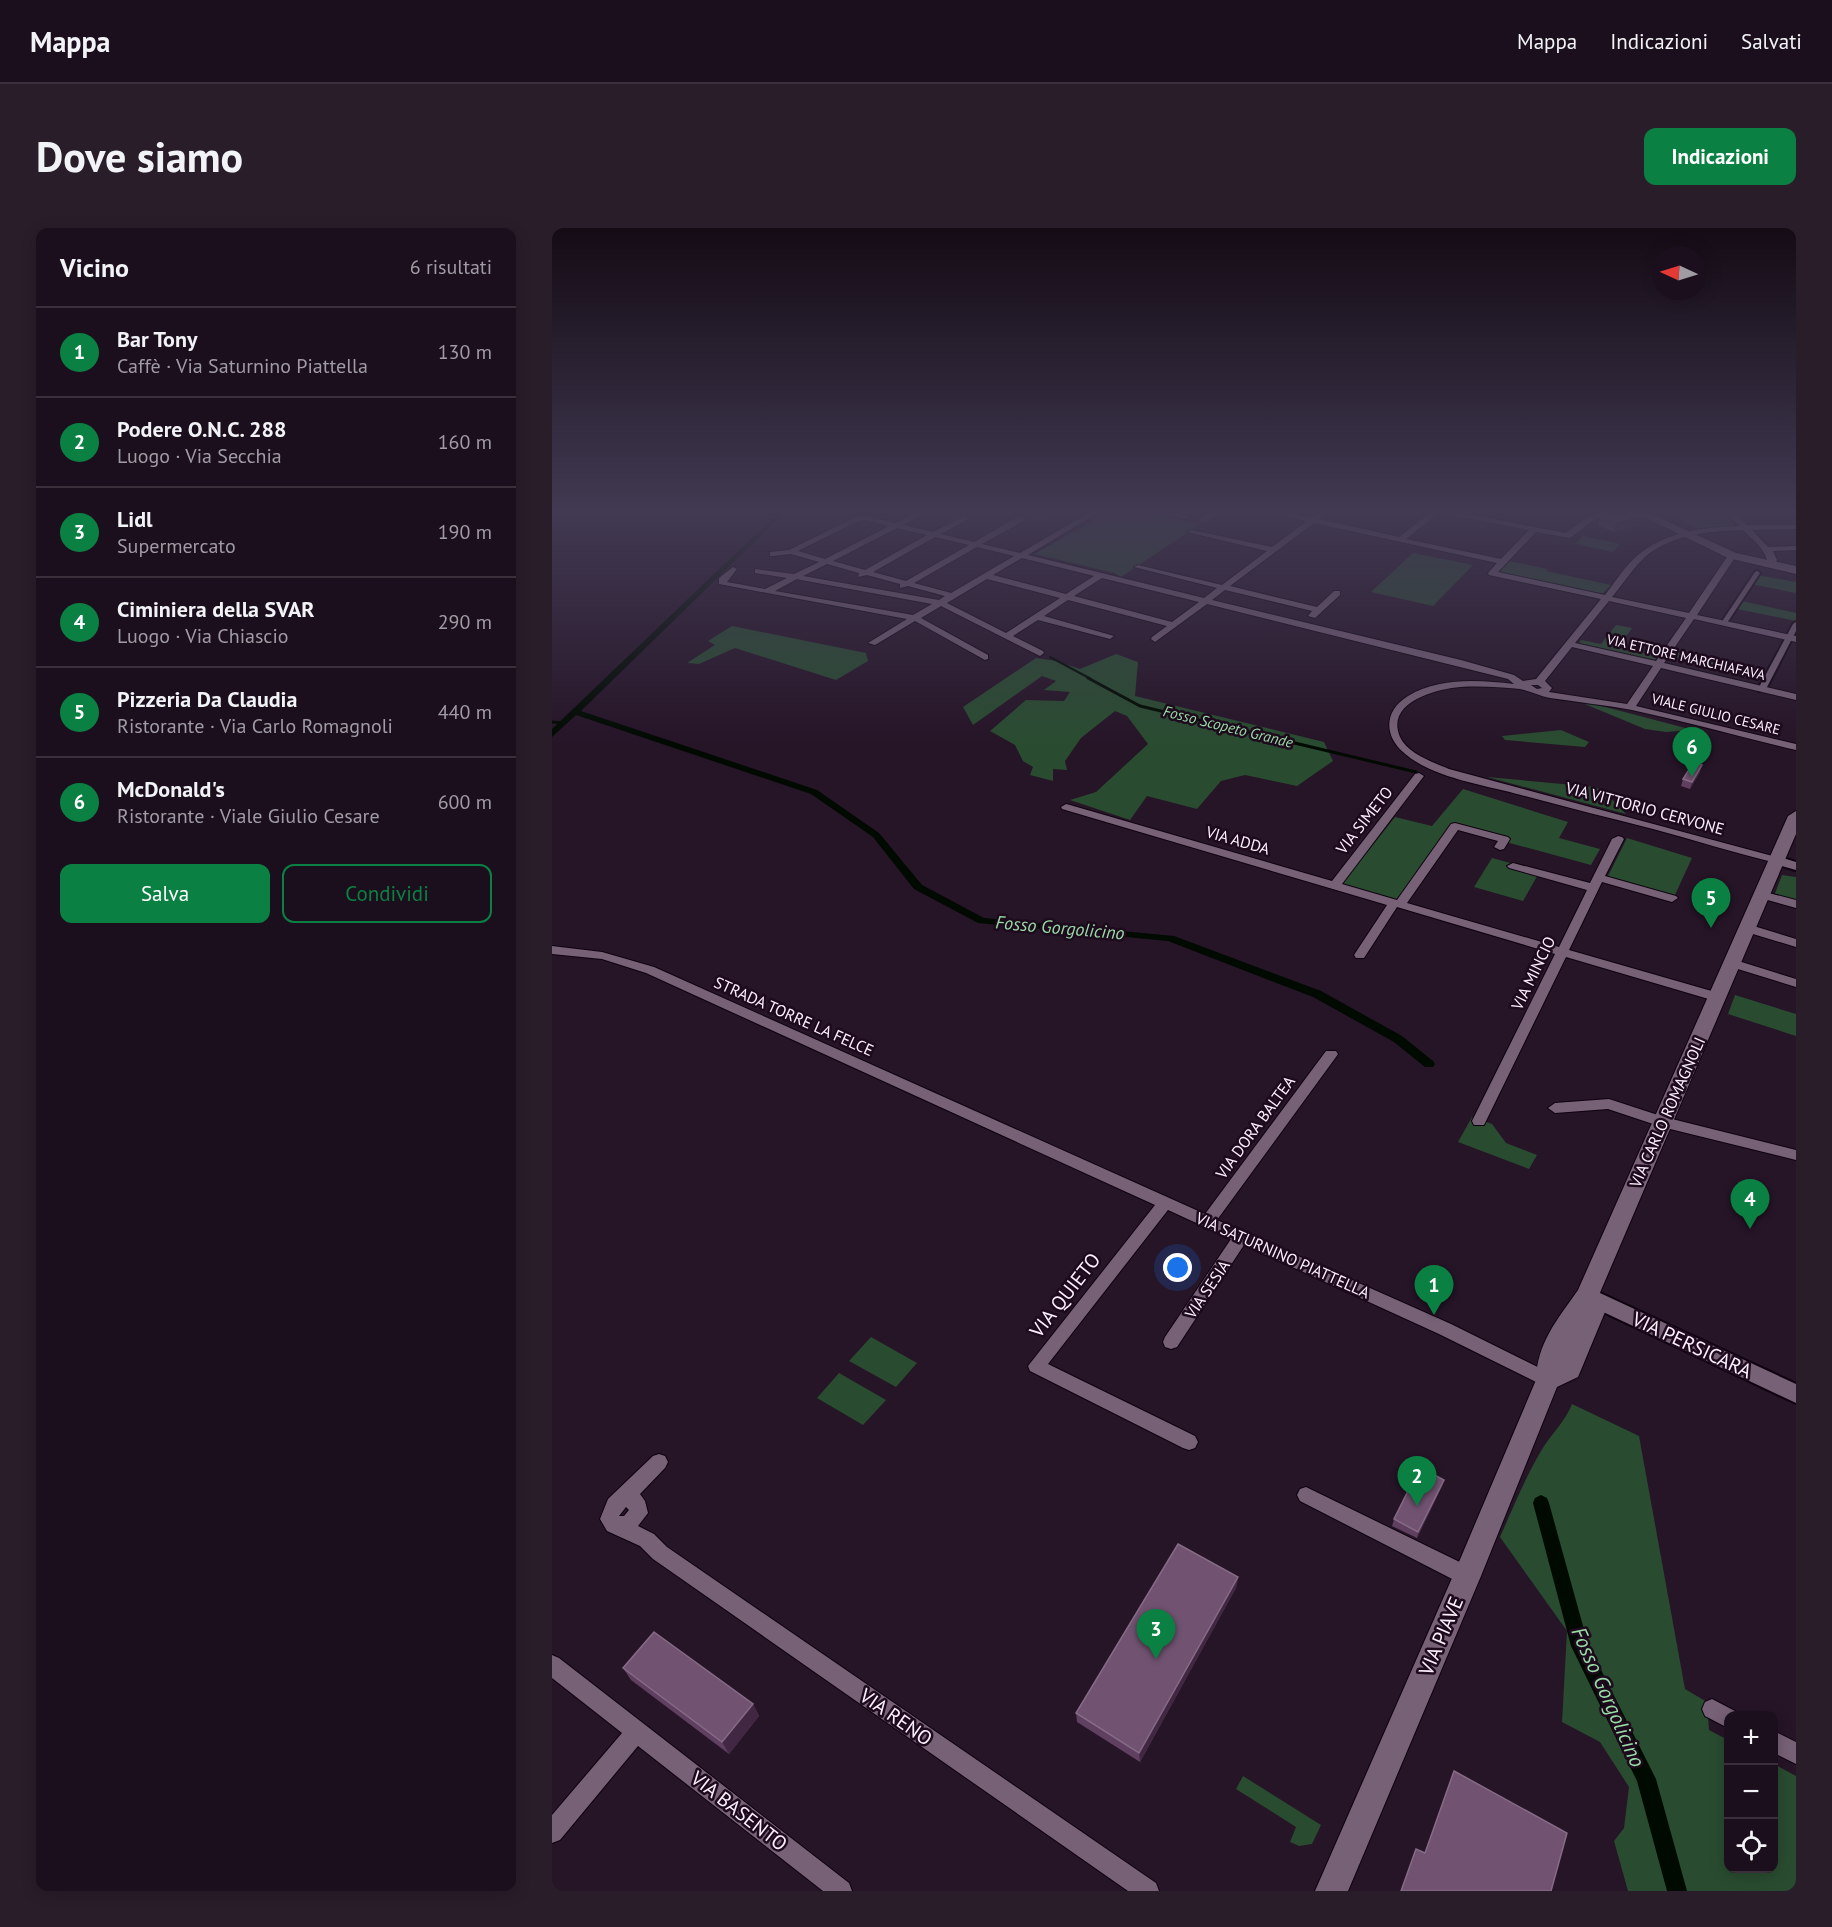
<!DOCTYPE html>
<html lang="it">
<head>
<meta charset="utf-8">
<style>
  body { margin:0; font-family:"PT Sans",sans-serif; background:#291d2a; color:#f1f3f6 }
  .controls { position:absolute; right:18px; bottom:18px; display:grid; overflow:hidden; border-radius:12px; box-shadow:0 3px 15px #0003 }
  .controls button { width:54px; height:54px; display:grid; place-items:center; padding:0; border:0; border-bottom:2px solid #3a2f3b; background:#1c0f1d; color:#f1f3f6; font:30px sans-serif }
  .compass { position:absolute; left:1100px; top:18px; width:54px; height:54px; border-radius:50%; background:#1c0f1d; box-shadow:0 3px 15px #0003; rotate:274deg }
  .you { position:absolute; left:626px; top:1040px; width:21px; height:21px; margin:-15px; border:4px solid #fff; border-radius:50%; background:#1a73e8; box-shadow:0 0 0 9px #1a73e833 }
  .badge { display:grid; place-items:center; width:39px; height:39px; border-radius:50%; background:#0b8043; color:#fff; font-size:20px; font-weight:700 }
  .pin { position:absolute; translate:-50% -50px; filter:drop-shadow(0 2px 3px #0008) }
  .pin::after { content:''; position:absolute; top:32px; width:21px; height:18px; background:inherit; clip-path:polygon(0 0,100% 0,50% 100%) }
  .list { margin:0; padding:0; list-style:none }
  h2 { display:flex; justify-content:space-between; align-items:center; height:78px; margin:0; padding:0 24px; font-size:26px }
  h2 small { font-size:20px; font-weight:400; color:#a09ca4 }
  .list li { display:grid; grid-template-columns:39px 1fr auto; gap:18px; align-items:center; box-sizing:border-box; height:90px; padding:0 24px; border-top:2px solid #3a2f3b }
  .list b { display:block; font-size:22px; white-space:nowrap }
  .list p { margin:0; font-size:20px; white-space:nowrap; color:#a09ca4 }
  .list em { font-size:20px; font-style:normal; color:#a09ca4 }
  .actions { display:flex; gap:12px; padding:18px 24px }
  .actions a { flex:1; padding:14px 0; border:2px solid #0b8043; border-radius:12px; text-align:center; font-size:21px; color:#0b8043 }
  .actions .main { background:#0b8043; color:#fff }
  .icon { flex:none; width:33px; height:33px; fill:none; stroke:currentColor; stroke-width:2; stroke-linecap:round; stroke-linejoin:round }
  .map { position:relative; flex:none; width:1244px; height:1663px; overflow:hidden; border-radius:12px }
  header { display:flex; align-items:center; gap:36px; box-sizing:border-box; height:84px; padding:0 30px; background:#1c0f1d; border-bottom:2px solid #3a2f3b }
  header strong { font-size:28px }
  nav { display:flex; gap:33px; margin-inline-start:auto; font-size:21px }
  .intro { display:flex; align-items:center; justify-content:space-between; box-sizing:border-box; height:144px; padding:0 36px }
  h1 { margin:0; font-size:42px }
  .button { padding:15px 27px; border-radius:12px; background:#0b8043; color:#fff; font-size:21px; font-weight:700 }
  main { display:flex; gap:36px; padding:0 36px }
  aside { flex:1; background:#1c0f1d; border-radius:12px; box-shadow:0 3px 15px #0003 }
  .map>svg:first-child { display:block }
  .green { fill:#294c30 }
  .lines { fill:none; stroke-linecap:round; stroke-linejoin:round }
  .stream-far1 { stroke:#000a01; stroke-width:2 }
  .stream { stroke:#000a01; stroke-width:3 }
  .canal { fill:#000a01; fill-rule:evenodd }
  .pedestrian-casing { stroke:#0f020f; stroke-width:4 }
  .minor-casing { stroke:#0f020f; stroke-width:2 }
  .tertiary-casing { stroke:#0f020f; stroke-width:4 }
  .secondary-casing { stroke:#0f020f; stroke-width:2 }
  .pedestrian { fill:#776177; fill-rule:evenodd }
  .minor { fill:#776177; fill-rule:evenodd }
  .tertiary { fill:#776177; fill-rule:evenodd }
  .secondary { fill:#776177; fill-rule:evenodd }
  .wall { fill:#604061 }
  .shaded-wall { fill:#422743 }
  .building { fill:#715371; stroke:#866b87; stroke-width:1.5 }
  .labels { text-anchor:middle; stroke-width:5; stroke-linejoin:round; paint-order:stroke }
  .far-street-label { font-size:14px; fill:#fceffc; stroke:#1d0b1d }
  .far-water-label { font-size:15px; font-style:italic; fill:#98dba5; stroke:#1d0b1d }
  .street-label { font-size:16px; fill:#fceffc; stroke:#1d0b1d }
  .water-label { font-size:18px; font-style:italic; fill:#98dba5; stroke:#1d0b1d }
  .near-street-label { font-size:20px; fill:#fceffc; stroke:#1d0b1d }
  .near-water-label { font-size:21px; font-style:italic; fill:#98dba5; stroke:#1d0b1d }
</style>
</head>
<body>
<header>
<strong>Mappa</strong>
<nav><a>Mappa</a><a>Indicazioni</a><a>Salvati</a></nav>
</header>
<div class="intro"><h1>Dove siamo</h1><a class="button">Indicazioni</a></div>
<main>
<aside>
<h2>Vicino<small>6 risultati</small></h2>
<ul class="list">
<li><span class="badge">1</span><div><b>Bar Tony</b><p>Caffè · Via Saturnino Piattella</p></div><em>130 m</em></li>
<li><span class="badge">2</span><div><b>Podere O.N.C. 288</b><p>Luogo · Via Secchia</p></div><em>160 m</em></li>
<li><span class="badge">3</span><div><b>Lidl</b><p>Supermercato</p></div><em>190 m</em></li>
<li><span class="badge">4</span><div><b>Ciminiera della SVAR</b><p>Luogo · Via Chiascio</p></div><em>290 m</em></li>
<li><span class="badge">5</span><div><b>Pizzeria Da Claudia</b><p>Ristorante · Via Carlo Romagnoli</p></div><em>440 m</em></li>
<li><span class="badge">6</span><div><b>McDonald's</b><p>Ristorante · Viale Giulio Cesare</p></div><em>600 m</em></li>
</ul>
<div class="actions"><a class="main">Salva</a><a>Condividi</a></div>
</aside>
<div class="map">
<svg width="1244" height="1663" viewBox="0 0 1244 1663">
  <rect width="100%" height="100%" fill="#261427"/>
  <path class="green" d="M375,283H518L507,289L501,288L490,294L471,288H441L414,285L401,292L366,287Z
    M557,283H587L648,296L569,349L563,345L483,326Z
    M1107,283H1170L1183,297L1147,301Z
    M1031,308L1068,316L1061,324L1024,316Z
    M861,325L921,337L881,378L819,364Z
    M956,333L996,341L994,343L1059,357L1050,366L945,344Z
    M1205,347L1244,354V365L1199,356Z
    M1190,373L1244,385V393L1185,381Z
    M1064,397L1080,400L1067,419L1097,426L1104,416L1112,418L1102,433L1027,416L1029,412L1049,416Z
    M180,398L314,425L316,433L284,452L183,420L147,436L135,435L163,417L156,413Z
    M1123,424L1212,444L1210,449L1120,429Z
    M564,426L586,434L583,468L772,514L781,533L745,558L693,547L669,553L645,581L595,568L578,592L518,572L544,564L596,516L575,488L563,483L529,510L513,533L515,542L501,541V553L478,547L481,539L471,533L463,517L438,503L474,472L512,473L518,464L492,462L504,453L490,448L421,497L411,479L484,430L504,433L528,441Z
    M1023,472V471L1141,502L1114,504L1093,501Z
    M1009,502L1037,514L1033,519L953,512L950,508Z
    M935,549L1043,559L1053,564L1074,586Z
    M911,561L1016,594L1007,610L1048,621L1039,637L954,614L955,610L900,595L846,674L789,657L843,589L880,598Z
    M1075,610L1140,630L1122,669L1055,650Z
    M940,630L988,643L971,673L922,659Z
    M1230,647L1244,649V674L1222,668Z
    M1183,767L1244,786V808L1176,786Z
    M920,889L940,896L954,915L985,927L977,941L906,914Z
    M319,1109L365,1135L344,1159L297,1133Z
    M287,1145L334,1172L311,1197L265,1170Z
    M1020,1176L1087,1208L1133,1461L1155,1474L1157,1502L1176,1512V1640H1222V1536L1244,1548V1663H1076L1062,1613L1072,1600L1077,1559L1048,1514L1010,1494L1015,1403L948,1309C961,1280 973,1250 989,1223C999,1206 1013,1194 1020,1176Z
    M691,1548L769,1597L760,1616L747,1618L738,1614L744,1599L684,1561Z"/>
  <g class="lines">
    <path class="stream-far1" d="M498,429L539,451"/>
    <path class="stream" d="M536,450L588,478L864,544
      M0,494L11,495"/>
    <path class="canal" d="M228,283H234L29,483L265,562L327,605L370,657L432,690L622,708L769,763L850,808L881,833L883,836L881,839H873L842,814L761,769L616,713L426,695L362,661L321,609L259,566L24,487L0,509V501Z
      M989,1267L995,1270L997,1275L1036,1416L1104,1551L1135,1663H1115L1085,1553L1019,1418L981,1275L983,1270Z"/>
    <g class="pedestrian-casing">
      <path id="pedestrian" d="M1205,343L1208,345L1175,395L1170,396L1169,395L1203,344Z
        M1244,394V403L1214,461L1207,463L1206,461L1241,396Z"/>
    </g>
    <g class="minor-casing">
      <path id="minor" d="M367,283L374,284L351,297L381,304L412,288L416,290L415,292L389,306L422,314L467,288H473V292L430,316L468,325L540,283H549L476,327L652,370L665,360L582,339L586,337L670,357L715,323L635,304L639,302L720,319L755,293L714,283H727L759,290L769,283H777L767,291L847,309L880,283H899L1014,305C1030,293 1043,283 1065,283L1043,291L1018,310L984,304L946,344L1053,367C1063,354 1073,338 1086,327C1113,304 1152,299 1187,298L1173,283H1181L1195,297H1244V301L1200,302L1216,319L1244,318V322L1221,323L1225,332L1222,339H1216C1216,323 1203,314 1191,302C1157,303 1115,307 1090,332C1079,343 1070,357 1060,369L1137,385L1177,326H1183L1184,328L1145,387L1244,408V414L1142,391L1112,435L1244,466V472L1109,440L1084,478L1244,516V522C1189,509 1135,494 1080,482C1053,477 1025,474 998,470C988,468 978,463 968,461C948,459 928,458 908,459C885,461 833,474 848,509C856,526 881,534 897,541L1228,630L1230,632L1224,635C1183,625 1142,612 1101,601C1057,590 1013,579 969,567C933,557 879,550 851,524C831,506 833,482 856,468C887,449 928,452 962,456L956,451L655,376L603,414L599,411L600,409L615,398L516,372L492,388L562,408L558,411L486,392L461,408L491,423L492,425L488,428L389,378L369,390L436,427V431L433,432L363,393L323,417L316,415L355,391L167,356V350L181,339L185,341L175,354L213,361L235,350L203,345V341L242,346L267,334L239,326L221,328H218V324L237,322L304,289L314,288L343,295ZM887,285H889L977,302L949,331L854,311ZM314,292L337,298L273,331L246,323L306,293ZM762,295L945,335L936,345L937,347L1049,371L984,451L971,453L962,447L909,432L660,372L673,362L760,383L756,388L763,390L788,367V363H782L765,379L678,358ZM345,300L375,307L313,342L281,333ZM383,309L417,317L354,353L321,344ZM425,319L462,328L399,365L362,355ZM470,330L542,348L514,366L441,347ZM275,336L307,345L306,349L315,347L348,356V360L356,358L393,368L387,372L251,348ZM550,350L647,374L620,394L522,368ZM245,351L249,352L380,376L361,387L223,363ZM435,351L508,370L454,405L395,375ZM1057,373L1134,390L1104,433L1023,415ZM1020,419L1101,438L1075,476L997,464L1000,460L993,453ZM979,457H986L990,460L985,461Z
        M602,283H615L637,289L633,291Z
        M661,283H670L654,294H648V290Z
        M867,545L872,548L790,656L845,672L899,596L903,595L956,609L958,611L952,621L948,622L942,619L946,613L906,602L855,675L1007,719L1035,662L957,640L955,638L961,635L1038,655L1060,611L1066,608L1070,609L1072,611L1053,648L1124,668L1126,670L1120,674L1050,654L1017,722L1170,766L1171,769L1170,772H1160L1014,729L934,893L932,897H922L920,893L1003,726L845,679L812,730H804L802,727L835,677L510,581L509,579L514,576L518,577L780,653L863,546Z
        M1209,663L1244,672V680L1205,669L1203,667L1205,665Z
        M1195,696L1244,711V719L1191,703L1189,700L1191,697Z
        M0,718L50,724L102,739L653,986L774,823H784L786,826L784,829L665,992L899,1096L1002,1147L1005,1152L1002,1157L996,1159L990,1157L887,1106L692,1017L625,1119L619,1121L613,1119L611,1114L613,1109L679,1011L616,982L496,1136L643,1208L646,1214L643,1220L637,1222L631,1220L478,1143L476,1138L603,977L94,745L50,731L0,726Z
        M1180,731L1244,751V759L1176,738L1174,735Z
        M1057,871L1112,889L1244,922V932L1110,899L1056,881L1003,885L996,880L1003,875Z
        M107,1226L113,1228L116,1234L113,1240L88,1266L93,1273L96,1285L86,1298L102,1306L115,1319L604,1655L607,1663H576L101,1331L88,1318L55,1303L48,1291L56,1271L101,1228ZM74,1279L77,1282L72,1288H67Z
        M754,1259L922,1341L925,1348L922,1355L915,1357L908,1355L748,1273L745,1267L748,1261Z
        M0,1427L7,1430L297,1655L300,1663H271L86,1518L8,1612L0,1615V1587L70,1505L0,1450Z
        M1160,1471L1183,1483L1185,1488H1176V1500L1153,1488L1150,1481L1153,1474Z
        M1222,1503L1244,1514V1536L1222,1525Z"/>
    </g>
    <g class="tertiary-casing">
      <path id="tertiary" d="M1224,628L1244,634V642L1219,635L1217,632Z
        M1035,1059L1244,1156V1175L1028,1073L1025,1067L1028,1061Z"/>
    </g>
    <g class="secondary-casing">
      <path id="secondary" d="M1080,283H1093L1184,325L1244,338V346L1176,330Z
        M1244,583V606L1047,1067L1053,1084L1029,1142L1026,1149L1005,1159L929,1348L796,1663H763L904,1341L984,1152C985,1115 1005,1092 1026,1062L1236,588Z"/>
    </g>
    <use href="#pedestrian" class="pedestrian"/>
    <use href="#minor" class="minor"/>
    <use href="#tertiary" class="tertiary"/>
    <use href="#secondary" class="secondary"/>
  </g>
  <path class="wall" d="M1227,283H1244L1243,285H1228Z
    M1049,286L1087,298L1062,304L1046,297Z
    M1148,544L1138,561L1129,558L1131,551Z
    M892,1252L890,1258L865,1310L840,1298L842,1291Z
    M685,1358L588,1534L525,1494L524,1485Z
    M71,1440L201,1476L207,1488L177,1526L79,1452Z"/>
  <path class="shaded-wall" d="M1090,287L1087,298L1062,304L1064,293Z
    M1150,537L1148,544L1138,561L1140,554Z
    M892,1252L890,1258L865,1310L866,1304Z
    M686,1349L685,1358L588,1534L587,1525Z
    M201,1476L207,1488L177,1526L170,1514Z"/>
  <path class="building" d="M1062,283H1080L1090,287L1064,293L1049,286Z
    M1141,535L1150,537L1140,554L1131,551Z
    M868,1239L892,1252L866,1304L842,1291Z
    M626,1316L686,1349L587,1525L524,1485Z
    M102,1404L201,1476L170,1514L71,1440Z
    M902,1543L1015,1605L999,1663H849L864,1621L873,1625Z"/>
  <linearGradient id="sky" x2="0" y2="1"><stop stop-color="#150b15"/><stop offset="0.55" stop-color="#413a52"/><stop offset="1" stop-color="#413a52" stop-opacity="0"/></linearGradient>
  <rect width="1244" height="516" fill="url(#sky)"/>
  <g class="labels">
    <g class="far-street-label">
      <text transform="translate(1134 429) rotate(13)" y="5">VIA ETTORE MARCHIAFAVA</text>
      <text transform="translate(1164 486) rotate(14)" y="5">VIALE GIULIO CESARE</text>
    </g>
    <g class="far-water-label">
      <text transform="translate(676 499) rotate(14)" y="5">Fosso Scopeto Grande</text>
    </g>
    <g class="street-label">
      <text transform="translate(1093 580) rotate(15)" y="6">VIA VITTORIO CERVONE</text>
      <text transform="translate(812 592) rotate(-52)" y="6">VIA SIMETO</text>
      <text transform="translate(686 612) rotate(16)" y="6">VIA ADDA</text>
      <text transform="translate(981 745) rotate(-64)" y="6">VIA MINCIO</text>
      <text transform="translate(242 788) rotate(24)" y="6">STRADA TORRE LA FELCE</text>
      <text transform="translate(1115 884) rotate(-66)" y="6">VIA CARLO ROMAGNOLI</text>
      <text transform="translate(703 899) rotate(-54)" y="6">VIA DORA BALTEA</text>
      <text transform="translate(731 1027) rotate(24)" y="6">VIA SATURNINO PIATTELLA</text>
      <text transform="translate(655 1061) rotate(-56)" y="6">VIA SESIA</text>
    </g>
    <g class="water-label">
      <text transform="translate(508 700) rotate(5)" y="6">Fosso Gorgolicino</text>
    </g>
    <g class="near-street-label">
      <text transform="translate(513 1067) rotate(-52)" y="7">VIA QUIETO</text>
      <text transform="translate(1140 1117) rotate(25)" y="7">VIA PERSICARA</text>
      <text transform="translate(889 1408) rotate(-67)" y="7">VIA PIAVE</text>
      <text transform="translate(344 1489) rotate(35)" y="7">VIA RENO</text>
      <text transform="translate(187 1583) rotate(38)" y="7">VIA BASENTO</text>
    </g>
    <g class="near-water-label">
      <text transform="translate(1056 1469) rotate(66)" y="7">Fosso Gorgolicino</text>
    </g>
  </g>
</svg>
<div class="controls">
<button>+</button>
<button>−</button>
<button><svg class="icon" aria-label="locate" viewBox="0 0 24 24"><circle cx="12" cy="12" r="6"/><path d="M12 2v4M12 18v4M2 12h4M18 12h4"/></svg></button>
</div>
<svg class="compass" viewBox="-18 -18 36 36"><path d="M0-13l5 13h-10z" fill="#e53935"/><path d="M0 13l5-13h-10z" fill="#a09ca4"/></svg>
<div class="you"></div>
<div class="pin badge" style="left:882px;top:1087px">1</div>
<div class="pin badge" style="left:865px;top:1278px">2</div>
<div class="pin badge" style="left:604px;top:1431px">3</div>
<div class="pin badge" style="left:1198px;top:1001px">4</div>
<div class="pin badge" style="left:1159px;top:700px">5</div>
<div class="pin badge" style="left:1140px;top:549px">6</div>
</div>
</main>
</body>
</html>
